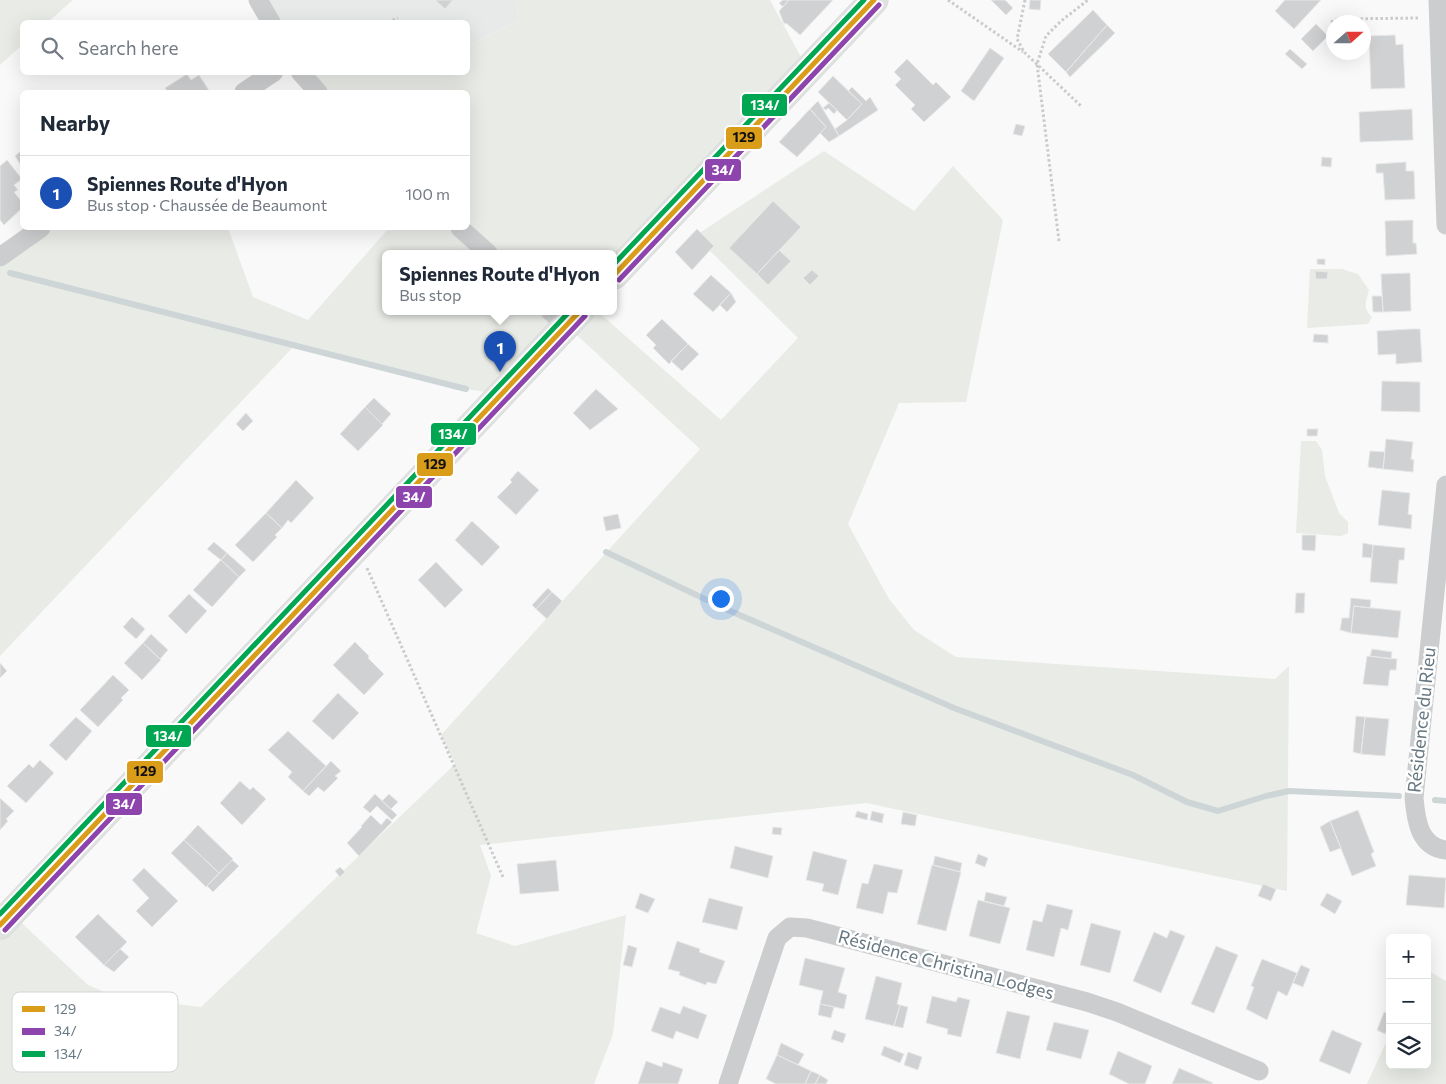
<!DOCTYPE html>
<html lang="en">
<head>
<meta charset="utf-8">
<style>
  body { margin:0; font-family:Commissioner,sans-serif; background:#f2f2f3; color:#1f2937 }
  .controls { position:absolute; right:15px; bottom:15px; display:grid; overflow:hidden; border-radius:8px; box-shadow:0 5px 20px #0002 }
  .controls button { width:45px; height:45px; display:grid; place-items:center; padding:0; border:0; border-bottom:1px solid #e0e1e3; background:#fff; color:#1f2937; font:25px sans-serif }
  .compass { position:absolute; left:1326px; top:15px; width:45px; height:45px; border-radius:50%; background:#fff; box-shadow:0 5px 20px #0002; rotate:69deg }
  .you { position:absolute; left:720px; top:598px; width:18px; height:18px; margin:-12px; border:4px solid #fff; border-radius:50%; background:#1a73e8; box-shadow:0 0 0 8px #1a73e833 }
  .badge { display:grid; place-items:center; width:32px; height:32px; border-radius:50%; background:#56606b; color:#fff; font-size:16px; font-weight:700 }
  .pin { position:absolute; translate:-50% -41px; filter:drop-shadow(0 1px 2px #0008) }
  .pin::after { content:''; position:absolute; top:26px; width:18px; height:15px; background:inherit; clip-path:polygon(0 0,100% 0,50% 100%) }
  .popup { position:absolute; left:382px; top:250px; width:235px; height:65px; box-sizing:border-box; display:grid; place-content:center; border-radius:8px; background:#fff; filter:drop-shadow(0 1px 4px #0005); font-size:16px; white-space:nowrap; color:#747a83 }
  .popup b { font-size:19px; color:#1f2937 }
  .popup::after { content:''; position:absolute; left:50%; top:100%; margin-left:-10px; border:10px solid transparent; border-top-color:#fff }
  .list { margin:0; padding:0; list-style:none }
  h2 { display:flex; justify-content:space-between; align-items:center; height:65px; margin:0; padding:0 20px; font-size:21px }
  h2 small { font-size:16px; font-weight:400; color:#747a83 }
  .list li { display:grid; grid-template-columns:32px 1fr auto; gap:15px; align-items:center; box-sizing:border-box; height:75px; padding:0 20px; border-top:1px solid #e0e1e3 }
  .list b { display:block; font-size:19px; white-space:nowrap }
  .list p { margin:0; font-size:16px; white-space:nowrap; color:#747a83 }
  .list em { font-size:16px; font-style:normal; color:#747a83 }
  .icon { flex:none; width:28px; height:28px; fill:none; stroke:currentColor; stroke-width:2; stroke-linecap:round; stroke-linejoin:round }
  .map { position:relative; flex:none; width:1446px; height:1084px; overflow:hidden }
  .search { position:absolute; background:#fff; box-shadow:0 5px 20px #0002; left:20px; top:20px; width:450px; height:55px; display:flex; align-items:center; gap:12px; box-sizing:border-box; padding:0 18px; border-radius:8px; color:#747a83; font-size:19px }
  .panel { position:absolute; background:#fff; box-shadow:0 5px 20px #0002; left:20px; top:90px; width:450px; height:140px; border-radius:8px }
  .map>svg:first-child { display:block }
  .built { fill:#e8e9e9 }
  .green { fill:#e8ebe6 }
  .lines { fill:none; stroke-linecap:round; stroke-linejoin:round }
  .stream { stroke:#cdd5d7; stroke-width:6 }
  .building { fill:#d0d1d2; stroke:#e8e8e8 }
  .primary-casing { stroke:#d5d6d7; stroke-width:29 }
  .path { stroke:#c9cbcc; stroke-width:3; stroke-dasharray:2.5 2.5; stroke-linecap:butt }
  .minor { stroke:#cccdce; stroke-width:19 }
  .primary { stroke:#e0e1e1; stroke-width:28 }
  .bus-1-casing { stroke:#fff; stroke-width:9 }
  .bus-2-casing { stroke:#fff; stroke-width:9 }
  .bus-3-casing { stroke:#fff; stroke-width:9 }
  .bus-1 { stroke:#da9d1a; stroke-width:5 }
  .bus-2 { stroke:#8e44ad; stroke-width:5 }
  .bus-3 { stroke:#00a651; stroke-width:5 }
  .labels { text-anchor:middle; stroke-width:5; stroke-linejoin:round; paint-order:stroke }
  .street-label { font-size:18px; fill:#667781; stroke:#fff }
  .key { fill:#fff; stroke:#d1d6d9; stroke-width:1 }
  .key-label { font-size:14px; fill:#667781 }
  .line-badge { stroke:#fff; stroke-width:2 }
  .badge-label { font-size:14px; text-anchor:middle; font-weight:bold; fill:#fff }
  .pale-badge-label { font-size:14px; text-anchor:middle; font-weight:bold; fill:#111 }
</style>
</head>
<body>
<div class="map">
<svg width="1446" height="1084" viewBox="0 0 1446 1084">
  <rect width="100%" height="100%" fill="#f9f9f9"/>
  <path class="built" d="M258,0H517L518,21L468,46V22H271Z"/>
  <path class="green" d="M0,0H73L48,22H22V45L0,65Z
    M517,0H770L808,70L614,275V253H386V311H597L721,420L798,338L695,236L824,151L914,211L953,166L1003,220L966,402L899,403L848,524L889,599L914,630L956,657L1275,679L1289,666L1287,891L866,803L480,845L491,876L476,933L515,946L626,915L613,1034L594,1084H0V925L11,913L88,985L117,997L201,1007L455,764L441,735L700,449L566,325L501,394L466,389L294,346L0,656V257L41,228H228L253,297L308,320L389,228H468V92H318L308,82L317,73L448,72L457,75V73L468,72V46L518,21Z
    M1310,269H1342L1358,274L1369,290C1366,302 1362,307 1372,317L1368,324L1307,328Z
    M1301,441H1316L1322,450L1325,476L1339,513L1348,522V533L1341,536L1296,533Z
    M1427,970L1446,981V1084H1367L1390,1034V1065H1427Z"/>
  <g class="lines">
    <path class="stream" d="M10,273L466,389
      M606,552L707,600
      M728,610L954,708L1133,775L1187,802L1218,811L1266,796L1289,791L1399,796
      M1435,800L1446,801"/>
  </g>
  <path class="building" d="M435,0H453L445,9Z
    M783,0H789L783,7L779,3Z
    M789,0H833L800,35L786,23L784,24L779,11Z
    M991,0H1005L1013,8L1006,15Z
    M1030,0H1041L1040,10L1029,9Z
    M1285,0H1321L1294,29L1275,11Z
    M1093,10L1107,25L1066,72L1048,54Z
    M1316,24L1328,36L1313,51L1301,39Z
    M1107,25L1115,33L1070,77L1066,72Z
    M1395,35L1396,45L1403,44L1405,88L1371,89L1369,36Z
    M990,48L1004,58L974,101L961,91Z
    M1290,49L1307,64L1302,69L1285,54Z
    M907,59L933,85L936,82L951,97L924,122L911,109L915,105L895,85L901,79L894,72Z
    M187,74L191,80L199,75L210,92H168L165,88Z
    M833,76L862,104L847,120L818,92Z
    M852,87L866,101L870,97L878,110L839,136L835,129L847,120L862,104L848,91Z
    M818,101L839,136L829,142L820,133L826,127L810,109Z
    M829,103L837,110L834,114L828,108L826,110L823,108Z
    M810,109L826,127L797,157L779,142Z
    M1412,109L1413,140L1360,142L1359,112Z
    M1016,124L1025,126L1022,136L1013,134Z
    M22,150V167L15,156Z
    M1322,157L1332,158L1331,167L1321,166Z
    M7,160L22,179L14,185L18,190L14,192L22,202V208L4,225L0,220V166Z
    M1406,162V171H1414L1415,199L1385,200L1383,173H1376V164Z
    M773,201L801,227L757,274L729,248Z
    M1413,220V243H1416L1417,254L1386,256L1385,221Z
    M697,229L714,246L692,270L675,252Z
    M779,250L791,261L768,285L757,274Z
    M1317,259H1325V265L1317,264Z
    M812,270L819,276L810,285L803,278Z
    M1315,271L1328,272L1327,279H1316Z
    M1410,273L1411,311L1383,312L1381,274Z
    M711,275L731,293L713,312L693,294Z
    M731,293L736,302L727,312L720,305Z
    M1372,296H1382L1383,312H1373Z
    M662,319L688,344L669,364L653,348L656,345L646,335Z
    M1411,329H1420L1422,362L1396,364V354L1378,355L1377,331Z
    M1314,334L1328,335V343L1313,342Z
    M688,344L699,354L682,371L671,361Z
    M1382,381L1420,382V412L1381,411Z
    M596,389L618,409L590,430L573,413Z
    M374,398L391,414L382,424L365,407Z
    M365,407L383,425L358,451L340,434Z
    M246,413L253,421L243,431L236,424Z
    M1307,429H1318L1317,436H1307Z
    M1386,439L1413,442L1411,459L1414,460L1413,472L1383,469Z
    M1370,451L1385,452L1383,469L1368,467Z
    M518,471L539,490L516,515L497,497L512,482L510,480Z
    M296,480L314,498L291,523L288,520L282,528L266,513Z
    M1382,490L1410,493L1408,514L1412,515L1411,529L1378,525Z
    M266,513L282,528L275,535L277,537L253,562L235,545Z
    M618,514L621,528L606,531L603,517Z
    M472,521L500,547L482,566L455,540Z
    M1302,535H1316L1315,551L1302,550Z
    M214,542L227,553L221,560L207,549Z
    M1363,543L1373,545L1372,558L1362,557Z
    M1373,545L1405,548L1404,560H1399L1397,584L1370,582Z
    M227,553L246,570L239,577L221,560Z
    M221,560L239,577L212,607L193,590Z
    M436,562L463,590L445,608L418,580Z
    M548,588L552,592L536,609L532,605Z
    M552,592L562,601L547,619L536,609Z
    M1296,593H1305L1304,613H1295Z
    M189,594L207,611L186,634L168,616Z
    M1351,598L1371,600L1370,608L1354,606L1351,633L1340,630L1342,618H1349Z
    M1354,606L1401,611L1398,638L1351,633Z
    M132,617L145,629L136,639L123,627Z
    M151,634L168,650L160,659L143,643Z
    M355,642L369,656L368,658L384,674L364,695L333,665Z
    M143,643L161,660L142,680L124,663Z
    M1372,649L1392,652L1391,659L1370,656Z
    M1367,656L1397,659L1396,670H1390L1388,686L1363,684Z
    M0,663L7,671L0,678Z
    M113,675L129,690L121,698L123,700L98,727L80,710Z
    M338,693L359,713L333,740L312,721Z
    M1356,716L1365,717L1361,754L1353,752Z
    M76,717L92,731L66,761L49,745Z
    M1365,717L1389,719L1385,756L1361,754Z
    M288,731L326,766L303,791L288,777L292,772L268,750Z
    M40,760L54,773L26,803L7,786L29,764L33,768Z
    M331,761L341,771L335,776L338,778L324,792L318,787L309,796L303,791Z
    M240,781L250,790L253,787L266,799L242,825L220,803Z
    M375,794L397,815L392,820L377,806L370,813L363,807Z
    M389,794L398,802L391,809L382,801Z
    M0,798L14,811L6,819L8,821L0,830Z
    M1358,810L1374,852L1371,854L1376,866L1352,876L1330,821Z
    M857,811L868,814L867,820L855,817Z
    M872,811L884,814L882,823L870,820Z
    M903,812L917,815L915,826L901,824Z
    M371,815L381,825L387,818L392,822L359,856L347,843L362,827L361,826Z
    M1330,821L1341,848L1330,852L1320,827Z
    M198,825L233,859L219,873L184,840Z
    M773,827L782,828L781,835L772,834Z
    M184,840L219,873L206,887L171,853Z
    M735,846L773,856L768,878L730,868Z
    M813,851L847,860L838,895L822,891L824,884L806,880Z
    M978,854L988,858L985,867L975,863Z
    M935,856L962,863L960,872L933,865Z
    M232,860L239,866L213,892L207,886Z
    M556,860L559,891L520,894L517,864Z
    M874,864L903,870L897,893L888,892L883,914L856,908L862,883L868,884Z
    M932,865L961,872L946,931L917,924Z
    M340,867L345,872L340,877L335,871Z
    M144,868L178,901L152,927L136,911L149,898L132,880Z
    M1409,875L1446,878L1444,908L1406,905Z
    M1263,884L1276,889L1271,901L1258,896Z
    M986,892L1007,897L1004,906L984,901Z
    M640,893L655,899L648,913L635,908Z
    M1327,893L1342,901L1335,914L1320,905Z
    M709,898L743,907L737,930L702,922Z
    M978,900L1010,908L1000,944L969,936Z
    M1047,904L1073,910L1068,930L1061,928L1054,957L1026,950L1033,920L1042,922Z
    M98,914L127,942L104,965L75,937Z
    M1091,923L1121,931L1110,973L1080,965Z
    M1170,930L1185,936L1161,993L1133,981L1154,932L1167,938Z
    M677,941L700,949L699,952L725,961L716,984L707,982L706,985L679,975L680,972L668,969Z
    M628,945L637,948L632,967L623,965Z
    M1216,946L1238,955L1214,1013L1191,1004Z
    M120,949L129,957L114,972L104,965Z
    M805,958L845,968L838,992L847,995L844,1009L820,1004L823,991L799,985Z
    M1262,959L1297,973L1287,996L1278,991L1267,1020L1246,1009L1254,987L1251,986Z
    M1301,965L1310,969L1303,987L1293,983Z
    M876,976L902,983L897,1004L900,1005L894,1026L865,1019Z
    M932,996L956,1002L958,997L970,1000L961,1037L947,1034L948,1029L926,1023Z
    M820,1004L834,1007L831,1018L818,1015Z
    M900,1005L908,1007L903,1028L894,1026Z
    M683,1006L707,1015L698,1039L676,1031L673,1039L651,1031L660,1007L680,1014Z
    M1007,1011L1030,1016L1020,1059L996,1053Z
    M1384,1012L1390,1014V1023L1385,1034L1377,1030Z
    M1054,1022L1089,1030L1081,1059L1046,1050Z
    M834,1030L846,1034L843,1043L831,1039Z
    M1332,1030L1362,1043L1350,1074L1319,1061Z
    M781,1043L804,1054L798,1065L777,1055Z
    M884,1046L904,1054L900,1063L881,1055Z
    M1118,1051L1152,1066L1145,1084H1129L1109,1074Z
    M908,1052L922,1057L918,1070L904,1065Z
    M777,1055L811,1071L805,1084H776L766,1079Z
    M646,1061L662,1067L663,1062L683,1069L678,1084H638Z
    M1179,1068L1213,1083L1212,1084H1172Z
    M811,1071L820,1075L815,1084H805Z
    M820,1075L828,1080L826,1084H815Z"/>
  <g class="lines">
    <g class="primary-casing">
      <path id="primary" d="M614,275L874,0
        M0,925L580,311"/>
    </g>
    <path class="path" d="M948,0L1023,52
      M1025,0L1017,39L1024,52L1081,106
      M388,22L398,18
      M1331,22L1339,19L1420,18
      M1059,241L1037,64L1046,36L1061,21L1088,0
      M367,568L503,877"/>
    <path class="minor" d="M258,0L271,22
      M1438,0L1446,225
      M300,72L318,92
      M244,92L274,72
      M460,228L488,253
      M0,257L41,228
      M550,311L566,325
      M1446,485L1414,798C1416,820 1419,847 1446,850
      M728,1084L777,938L790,927L807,928L1087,1002L1117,1012L1259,1071"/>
    <use href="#primary" class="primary"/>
    <g class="bus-1-casing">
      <path id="bus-1" d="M614,275L874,0
        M0,925L580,311"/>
    </g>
    <g class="bus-2-casing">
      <path id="bus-2" d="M619,280L879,5
        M5,930L585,316"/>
    </g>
    <g class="bus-3-casing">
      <path id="bus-3" d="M614,264L864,0
        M0,914L570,311"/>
    </g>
    <use href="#bus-1" class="bus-1"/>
    <use href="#bus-2" class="bus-2"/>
    <use href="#bus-3" class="bus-3"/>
  </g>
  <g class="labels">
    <g class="street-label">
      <text transform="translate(1422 720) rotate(-84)" y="6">Résidence du Rieu</text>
      <text transform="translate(946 965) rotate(15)" y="6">Résidence Christina Lodges</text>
    </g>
  </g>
  <rect x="12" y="992" width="166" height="80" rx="8" class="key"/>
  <rect x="22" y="1006" width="23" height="6" fill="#da9d1a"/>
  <rect x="22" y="1028" width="23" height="7" fill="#8e44ad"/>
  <rect x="22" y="1051" width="23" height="6" fill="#00a651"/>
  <g class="key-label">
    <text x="54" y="1014">129</text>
    <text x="54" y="1036">34/</text>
    <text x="54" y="1059">134/</text>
  </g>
  <g class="line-badge">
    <rect x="741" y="93" width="47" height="24" rx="5" fill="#00a651"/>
    <rect x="725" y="126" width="38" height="24" rx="5" fill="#da9d1a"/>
    <rect x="704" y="158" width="38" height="24" rx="5" fill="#8e44ad"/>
    <rect x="430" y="422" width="47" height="24" rx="5" fill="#00a651"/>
    <rect x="416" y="452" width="38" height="25" rx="5" fill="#da9d1a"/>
    <rect x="395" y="485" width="38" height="24" rx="5" fill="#8e44ad"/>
    <rect x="145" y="724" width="47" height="24" rx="5" fill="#00a651"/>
    <rect x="126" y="760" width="38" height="24" rx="5" fill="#da9d1a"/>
    <rect x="105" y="792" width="38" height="24" rx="5" fill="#8e44ad"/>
  </g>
  <g class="badge-label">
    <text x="765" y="110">134/</text>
    <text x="723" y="175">34/</text>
    <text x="453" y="439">134/</text>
    <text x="414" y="502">34/</text>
    <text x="168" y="741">134/</text>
    <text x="124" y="809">34/</text>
  </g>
  <g class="pale-badge-label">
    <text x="744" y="142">129</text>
    <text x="435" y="469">129</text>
    <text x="145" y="776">129</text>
  </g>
</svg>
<div class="controls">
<button>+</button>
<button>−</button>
<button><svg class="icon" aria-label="layers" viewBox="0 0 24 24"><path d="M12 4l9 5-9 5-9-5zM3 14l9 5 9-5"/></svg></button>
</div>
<svg class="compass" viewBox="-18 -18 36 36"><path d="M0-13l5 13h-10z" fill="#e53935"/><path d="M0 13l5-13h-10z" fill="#747a83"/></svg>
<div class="you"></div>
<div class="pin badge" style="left:500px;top:372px;background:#1a4fb4">1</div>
<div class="popup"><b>Spiennes Route d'Hyon</b>Bus stop</div>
<div class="search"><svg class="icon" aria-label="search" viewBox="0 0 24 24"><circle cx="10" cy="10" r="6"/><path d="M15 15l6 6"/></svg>Search here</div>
<section class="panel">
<h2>Nearby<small></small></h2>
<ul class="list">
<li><span class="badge" style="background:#1a4fb4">1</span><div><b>Spiennes Route d'Hyon</b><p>Bus stop · Chaussée de Beaumont</p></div><em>100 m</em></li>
</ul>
</section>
</div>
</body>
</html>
